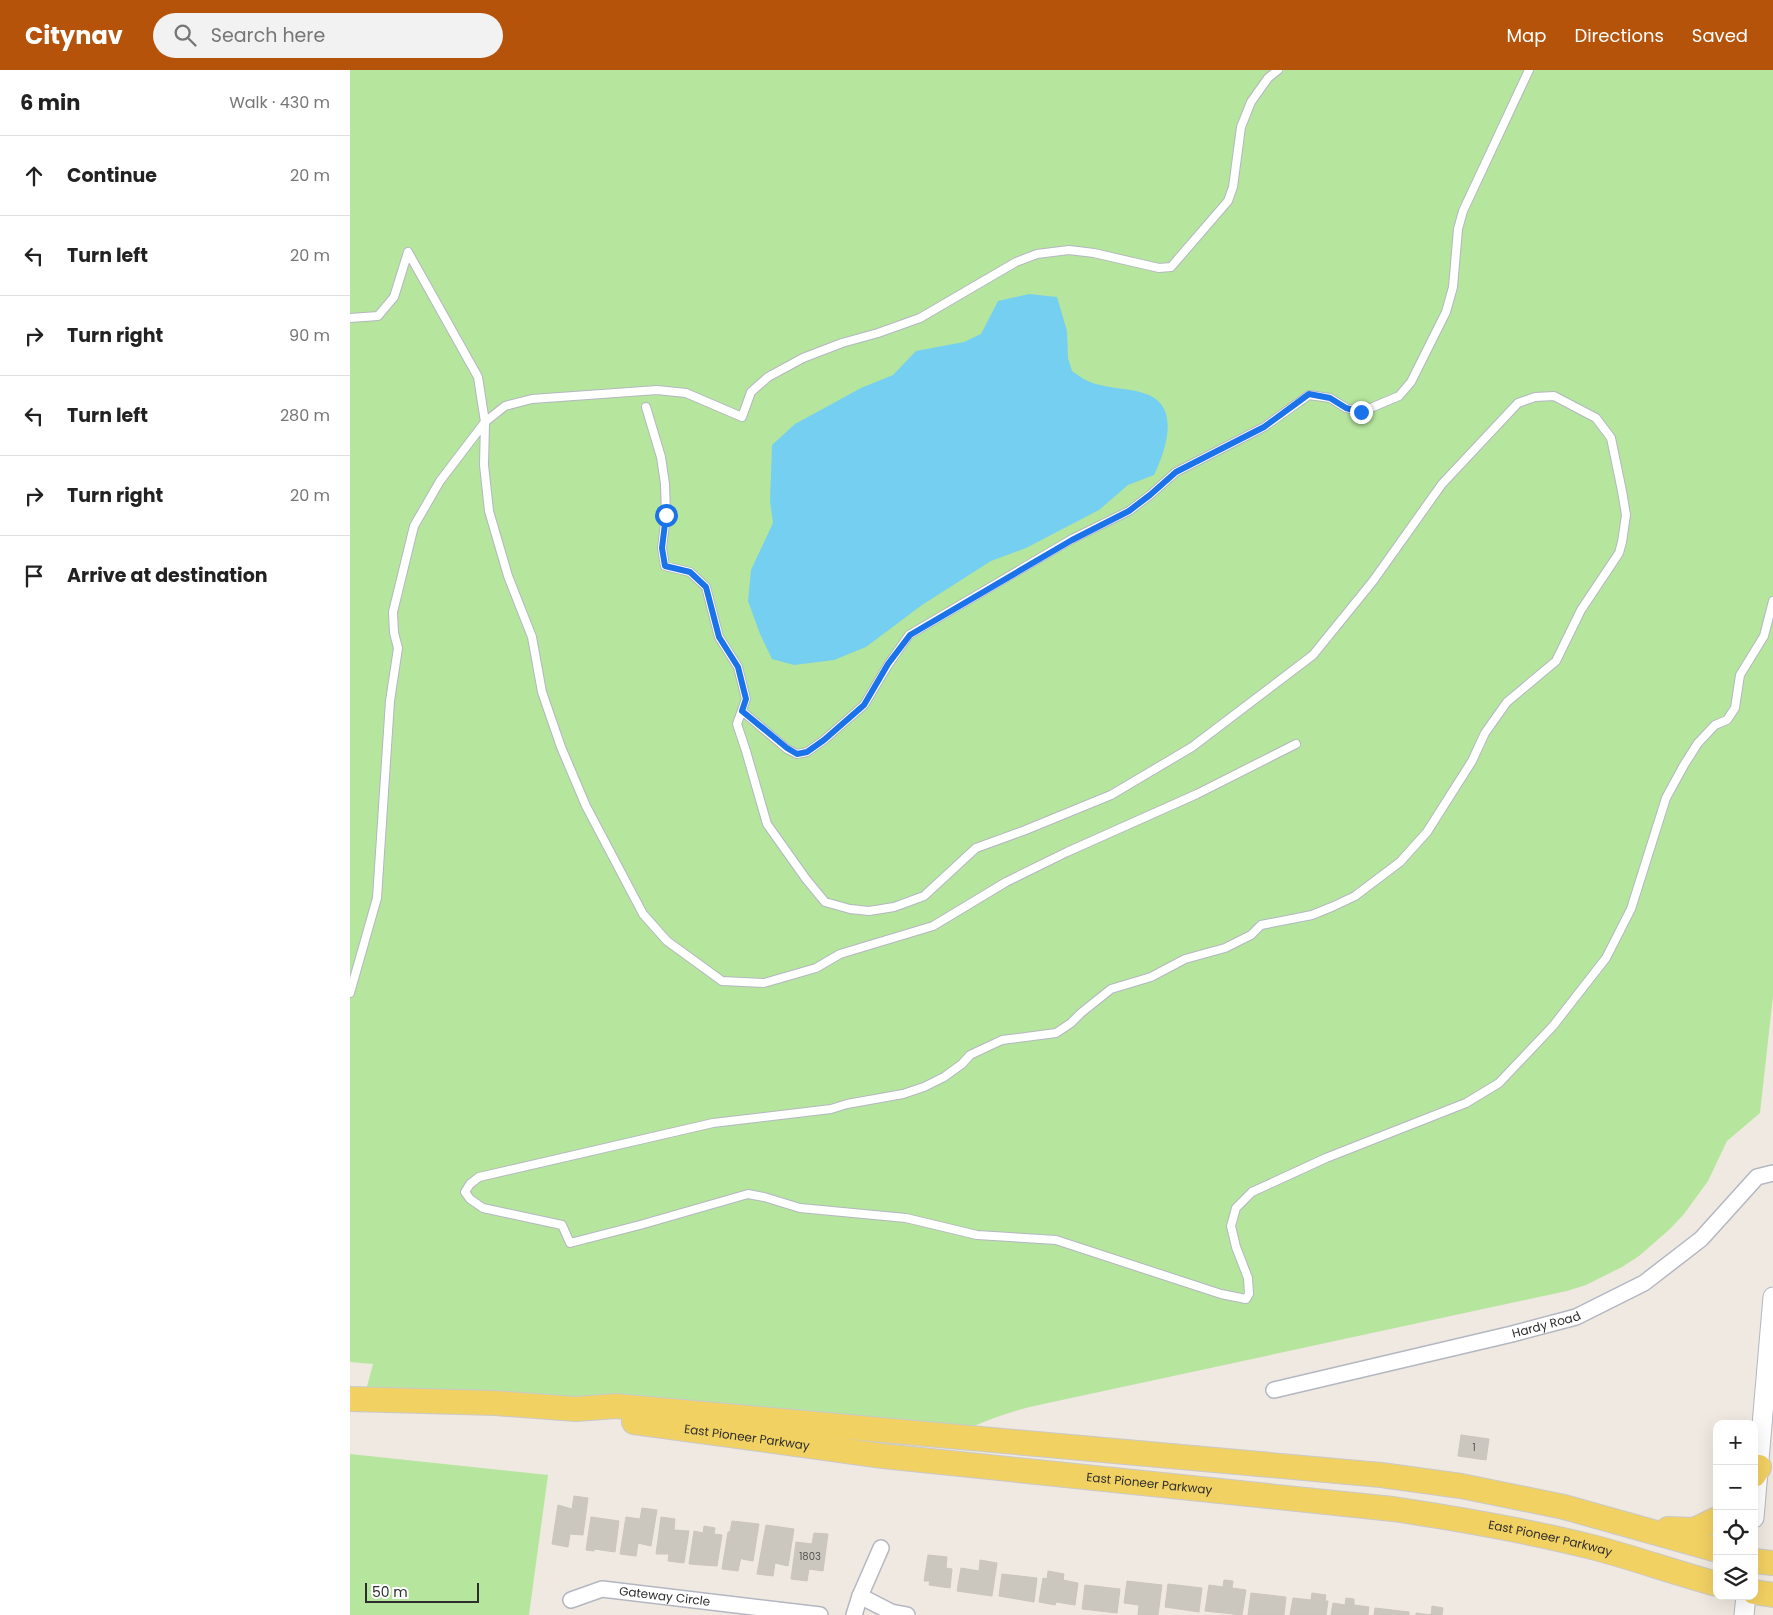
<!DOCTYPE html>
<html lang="en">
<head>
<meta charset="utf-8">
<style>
  body { margin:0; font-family:Poppins,sans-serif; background:#f2f2f2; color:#222 }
  .controls { position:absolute; right:15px; bottom:15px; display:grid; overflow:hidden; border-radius:10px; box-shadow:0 5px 20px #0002 }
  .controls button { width:45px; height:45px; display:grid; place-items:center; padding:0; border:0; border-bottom:1px solid #e0e0e0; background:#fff; color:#222; font:25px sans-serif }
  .scale { position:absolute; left:15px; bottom:12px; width:114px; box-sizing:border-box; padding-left:5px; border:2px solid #2e2e2e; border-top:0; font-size:14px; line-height:18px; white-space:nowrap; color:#2e2e2e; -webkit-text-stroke:4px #fff; paint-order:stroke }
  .stop { position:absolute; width:15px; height:15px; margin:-11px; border:4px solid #1a73e8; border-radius:50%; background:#fff }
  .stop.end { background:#1a73e8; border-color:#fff; box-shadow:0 1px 5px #0008 }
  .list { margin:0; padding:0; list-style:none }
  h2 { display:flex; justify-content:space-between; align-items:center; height:65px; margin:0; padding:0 20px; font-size:21px }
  h2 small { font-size:16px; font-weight:400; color:#767676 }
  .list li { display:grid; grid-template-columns:32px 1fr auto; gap:15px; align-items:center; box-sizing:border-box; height:80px; padding:0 20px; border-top:1px solid #e0e0e0 }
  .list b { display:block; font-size:19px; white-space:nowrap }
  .list em { font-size:16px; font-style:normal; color:#767676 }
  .icon { flex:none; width:28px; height:28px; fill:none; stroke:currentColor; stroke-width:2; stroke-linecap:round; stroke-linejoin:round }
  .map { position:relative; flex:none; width:1423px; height:1545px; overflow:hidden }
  header { display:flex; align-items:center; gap:30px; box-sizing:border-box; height:70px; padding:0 25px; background:#b45309; color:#fff }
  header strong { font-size:24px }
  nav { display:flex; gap:28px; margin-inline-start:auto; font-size:18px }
  .search { width:350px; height:45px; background:#f2f2f2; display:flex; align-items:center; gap:12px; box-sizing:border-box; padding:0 18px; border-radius:28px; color:#767676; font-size:19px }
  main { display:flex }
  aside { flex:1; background:#fff }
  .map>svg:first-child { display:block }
  .green { fill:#b6e59e }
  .water { fill:#75cff0 }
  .building { fill:#cbc7bf; stroke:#cbc5ba }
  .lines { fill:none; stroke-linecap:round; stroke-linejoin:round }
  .service-casing { stroke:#b4b7c1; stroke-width:10 }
  .minor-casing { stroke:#b4b7c1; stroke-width:18 }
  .tertiary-casing { stroke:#b4b7c1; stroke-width:21 }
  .primary-casing { stroke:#c9c9c9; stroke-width:26 }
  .service { stroke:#fff; stroke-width:8 }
  .minor { stroke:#fff; stroke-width:15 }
  .tertiary { stroke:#fff; stroke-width:19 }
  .primary { stroke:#f2d163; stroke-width:24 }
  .route { stroke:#1a73e8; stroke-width:6 }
  .labels { text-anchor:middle; stroke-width:4.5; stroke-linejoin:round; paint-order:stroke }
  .number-label { font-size:10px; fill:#555452 }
  .street-label { font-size:12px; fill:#2e2e2e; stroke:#fff }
</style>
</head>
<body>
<header>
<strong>Citynav</strong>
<div class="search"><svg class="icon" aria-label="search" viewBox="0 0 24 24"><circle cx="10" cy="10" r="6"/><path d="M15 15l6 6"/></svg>Search here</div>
<nav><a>Map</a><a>Directions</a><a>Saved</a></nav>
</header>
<main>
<aside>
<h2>6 min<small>Walk · 430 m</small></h2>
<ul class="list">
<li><svg class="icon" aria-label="ahead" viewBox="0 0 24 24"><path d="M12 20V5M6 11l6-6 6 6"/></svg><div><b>Continue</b></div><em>20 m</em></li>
<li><svg class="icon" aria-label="left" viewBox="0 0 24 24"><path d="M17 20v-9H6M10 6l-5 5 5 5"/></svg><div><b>Turn left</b></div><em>20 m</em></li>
<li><svg class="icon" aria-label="right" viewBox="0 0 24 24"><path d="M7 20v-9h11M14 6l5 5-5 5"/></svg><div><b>Turn right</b></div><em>90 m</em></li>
<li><svg class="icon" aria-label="left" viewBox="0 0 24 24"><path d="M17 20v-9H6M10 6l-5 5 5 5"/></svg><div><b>Turn left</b></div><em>280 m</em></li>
<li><svg class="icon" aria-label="right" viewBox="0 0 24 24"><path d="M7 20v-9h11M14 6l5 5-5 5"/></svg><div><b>Turn right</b></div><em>20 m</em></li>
<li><svg class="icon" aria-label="arrive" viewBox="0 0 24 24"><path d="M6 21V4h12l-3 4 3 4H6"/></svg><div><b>Arrive at destination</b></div></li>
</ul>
</aside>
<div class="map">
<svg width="1423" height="1545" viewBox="0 0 1423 1545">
  <rect width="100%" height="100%" fill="#efe9e1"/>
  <path class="green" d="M0,0H1423V926L1410,1043L1377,1071L1358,1111L1334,1144L1320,1159L1289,1186L1272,1197L1236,1215L1217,1221L684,1336C647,1345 614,1359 581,1377L275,1342L14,1328L23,1294L0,1292Z
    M0,1384L198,1405L179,1545H0Z"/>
  <path class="water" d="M679,224L707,227L717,261L718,288L722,301C729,306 737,312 746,314C762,319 780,318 796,324C831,336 816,380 804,405L778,415L749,440L676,478L641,491L572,535L516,577L484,590L444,595L422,589L410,564L398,531L401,500L423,453L420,431L422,375L445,354L511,318L543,305L566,281L614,272L631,264L648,231Z"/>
  <path class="building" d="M1111,1365L1139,1369L1136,1390L1108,1386Z
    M224,1426L238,1428L233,1465L220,1464L218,1477L202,1474L208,1435L222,1439Z
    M292,1438L307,1440L301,1476L288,1473L286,1486L270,1484L276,1447L290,1449Z
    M241,1447L269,1451L265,1482L244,1479V1481L236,1480Z
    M311,1447L325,1449L324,1460L339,1461L334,1493L318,1491L319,1484H306Z
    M382,1451L409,1454L403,1491L392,1489L391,1487L388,1501L372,1499L378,1462H380Z
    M416,1455L444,1459L438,1496L425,1493L423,1506L407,1504Z
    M354,1456L365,1458L364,1464L372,1465L367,1496L339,1494L344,1461L353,1463Z
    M464,1463L478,1464L473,1501L459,1499L457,1511L441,1509L446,1472L462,1474Z
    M578,1485L597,1487L596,1498L602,1499L600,1518L579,1515L580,1511H574Z
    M630,1490L647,1493L642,1526L607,1521L611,1498L629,1501Z
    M698,1501L714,1504L713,1510L728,1513L725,1535L706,1532L705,1535L689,1532L693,1508L697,1509Z
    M652,1504L687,1508L684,1532L649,1526Z
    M874,1510L883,1511L882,1518L896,1520L892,1545L855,1541L859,1515L873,1517Z
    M777,1511L812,1515L808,1545H788L789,1535L774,1533Z
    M818,1514L852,1518L849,1542L815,1537Z
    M735,1515L770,1519L767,1543L732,1539Z
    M901,1523L936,1527L934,1545H898Z
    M962,1523L976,1525L975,1531H978L976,1545H940L943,1528L961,1530Z
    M996,1528L1004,1529V1535L1019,1537L1018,1545H981L983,1533L995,1535Z
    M1082,1536L1093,1538L1092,1545H1066V1543L1081,1545Z
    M1025,1538L1059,1542V1545H1024Z"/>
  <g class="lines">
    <g class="service-casing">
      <path id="service" d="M58,182L128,307L135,352L134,395L139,441L158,506L182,567L192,622L211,677L236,736L293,844L317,871L372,911L414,913L466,898L490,884L583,856L656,812L717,782L847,724L946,674
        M0,248L28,246L44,227L58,182
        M296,337L311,387L315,414L316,445L312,478L315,496L340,502L356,517L369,567L388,597L396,629L387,654L396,681L417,754L456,809L475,832L500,839L519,841L544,837L574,826L626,778L673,761L761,725L842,677L963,585L1023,511L1092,414L1168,333L1185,327L1204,326L1246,348L1261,368L1272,421L1276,445L1272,472L1269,483L1231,540L1206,591L1157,632L1135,663L1122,691L1077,762L1050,792L1005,826L984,836L962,845L911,855L901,865L875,878L835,889L801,907L761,919L731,943L721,953L706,963L652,970L620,985L612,994L594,1007L574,1017L553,1024L497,1034L481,1039L363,1053L129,1107L120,1114L115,1122L120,1129L133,1138L212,1155L220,1173L290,1155L398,1124L414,1127L450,1138L556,1148L627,1165L706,1170L871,1224L896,1229L899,1224L898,1208L886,1177L881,1156L886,1138L902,1122L976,1088L1116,1033L1149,1013L1203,956L1256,888L1281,839L1316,728L1334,695L1348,673L1365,655L1377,650L1385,638L1390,605L1414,566L1423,531
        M392,641L437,679L447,684L457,682L474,670L514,635L538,595L559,565L722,469L779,441L800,425L826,402L914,357L959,325L980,328L996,338L1011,342L1049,326L1061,312L1096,242L1103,217L1108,159L1113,141L1179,0
        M0,923L27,828L40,631L48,578L44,563L43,542L64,456L90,411L135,352L155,336L182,329L307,320L336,323L392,347L401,322L418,307L453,288L492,273L528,263L570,248L666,192L687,184L719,180L744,183L809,198L821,197L878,131L883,117L891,57L901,32L918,8L928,0"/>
    </g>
    <g class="minor-casing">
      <g id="minor">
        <path id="s1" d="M924,1320L1162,1264L1226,1247L1294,1213L1351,1169L1407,1107L1423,1103"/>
        <path d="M510,1526L541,1542L557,1545"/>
        <path id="s2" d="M221,1530L252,1519L470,1545"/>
        <path d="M504,1545L510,1526L531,1478"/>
      </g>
    </g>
    <g class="tertiary-casing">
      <path id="tertiary" d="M1404,1448L1423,1227
        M1394,1545L1396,1526"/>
    </g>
    <g class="primary-casing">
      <g id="primary">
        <path d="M0,1329L145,1333L226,1339L266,1336L1031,1405L1111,1416L1214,1437L1367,1480"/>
        <path id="s3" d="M284,1352L533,1386L1043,1439C1111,1449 1179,1461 1246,1478C1287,1489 1326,1503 1367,1514"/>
        <path d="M1404,1405L1409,1397"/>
        <path d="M1318,1459L1344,1460L1367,1449"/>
        <path d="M1404,1491L1423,1493"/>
        <path d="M1404,1522L1423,1525"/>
      </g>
    </g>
    <use href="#service" class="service"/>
    <use href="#minor" class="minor"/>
    <use href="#tertiary" class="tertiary"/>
    <use href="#primary" class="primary"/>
  </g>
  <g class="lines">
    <path class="route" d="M316,445L312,478L315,496L340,502L356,517L369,567L388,597L396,629L392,641L437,678L447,684L457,682L474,670L514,635L538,594L560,565L722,470L779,441L800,425L826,402L914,357L959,324L980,328L996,338L1011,342"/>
  </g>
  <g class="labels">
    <g class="number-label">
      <text x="1124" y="1381">1</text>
      <text x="460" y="1490">1803</text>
    </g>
    <g class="street-label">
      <text dy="4" stroke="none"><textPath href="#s1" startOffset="280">Hardy Road</textPath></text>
      <text dy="4" stroke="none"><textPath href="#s3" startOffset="114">East Pioneer Parkway</textPath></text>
      <text dy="4" stroke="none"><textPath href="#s3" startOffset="519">East Pioneer Parkway</textPath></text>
      <text dy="4" stroke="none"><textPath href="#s3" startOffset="924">East Pioneer Parkway</textPath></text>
      <text dy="4" stroke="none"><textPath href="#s2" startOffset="96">Gateway Circle</textPath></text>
    </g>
  </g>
</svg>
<div class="controls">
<button>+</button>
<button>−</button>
<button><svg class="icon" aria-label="locate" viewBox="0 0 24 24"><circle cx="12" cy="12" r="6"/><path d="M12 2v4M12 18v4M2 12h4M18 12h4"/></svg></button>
<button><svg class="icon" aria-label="layers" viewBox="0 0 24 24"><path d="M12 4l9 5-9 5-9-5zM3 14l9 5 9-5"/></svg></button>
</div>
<div class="scale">50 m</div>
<div class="stop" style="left:316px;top:445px"></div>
<div class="stop end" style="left:1011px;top:342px"></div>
</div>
</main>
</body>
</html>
